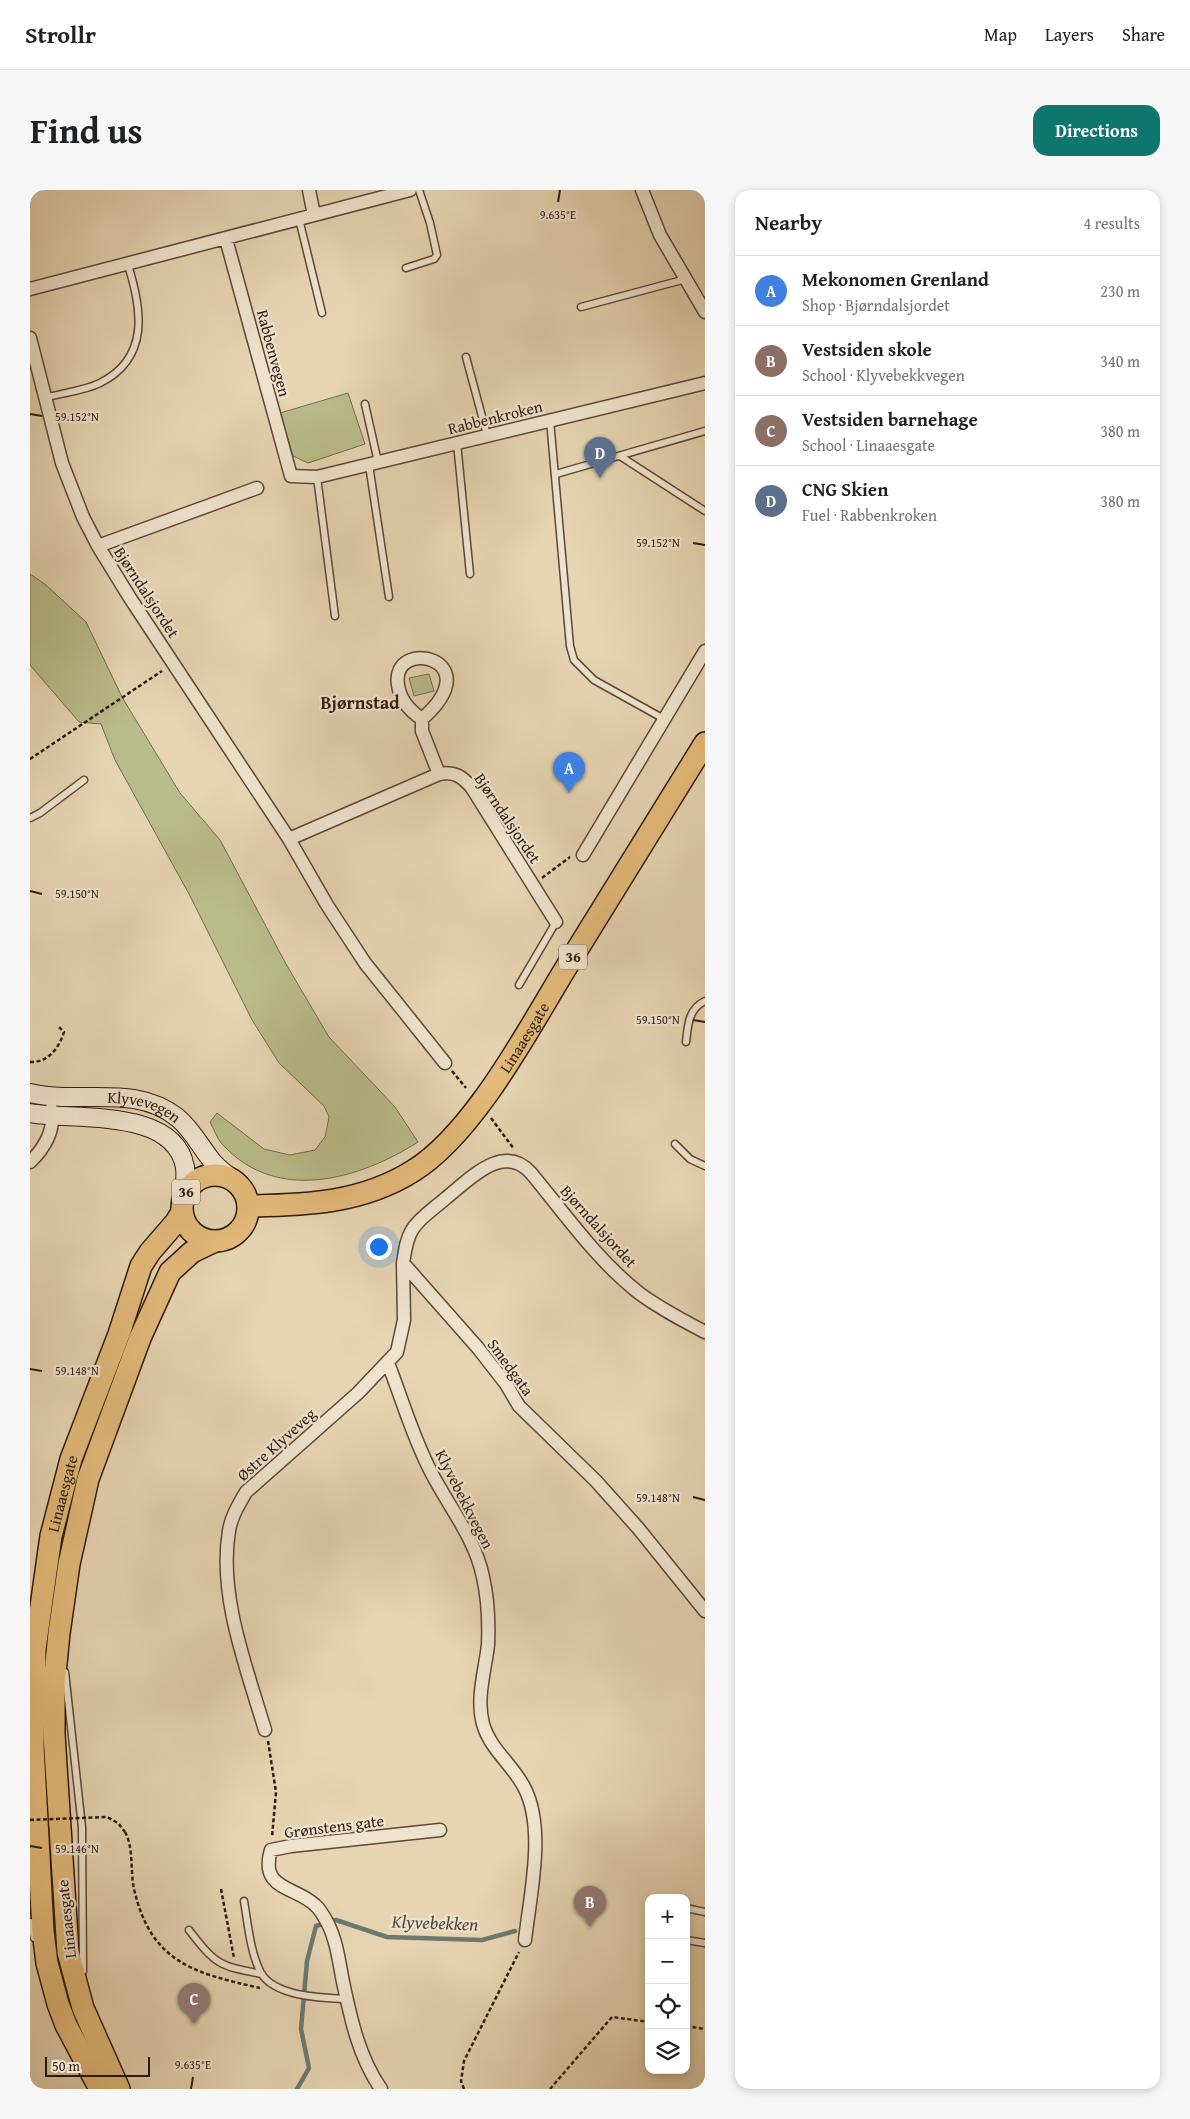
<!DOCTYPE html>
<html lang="en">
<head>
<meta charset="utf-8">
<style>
  body { margin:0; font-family:"Gentium Book Plus",serif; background:#f6f6f6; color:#202124 }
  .controls { position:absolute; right:15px; bottom:15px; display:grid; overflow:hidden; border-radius:10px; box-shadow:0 2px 8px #0003 }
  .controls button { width:45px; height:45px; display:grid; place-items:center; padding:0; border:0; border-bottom:1px solid #e0e0e0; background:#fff; color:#202124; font:25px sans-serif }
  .scale { position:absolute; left:15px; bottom:12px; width:105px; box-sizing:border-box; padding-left:5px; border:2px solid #2d1a0f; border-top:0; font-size:14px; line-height:18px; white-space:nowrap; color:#2d1a0f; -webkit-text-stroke:4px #efe3cd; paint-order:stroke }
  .you { position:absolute; left:348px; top:1056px; width:18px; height:18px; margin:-12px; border:4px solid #fff; border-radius:50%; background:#1a73e8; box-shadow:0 0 0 8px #1a73e833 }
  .badge { display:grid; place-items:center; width:32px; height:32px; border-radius:50%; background:#0f766e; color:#fff; font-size:16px; font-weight:700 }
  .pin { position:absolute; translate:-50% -41px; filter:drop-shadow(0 1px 2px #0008) }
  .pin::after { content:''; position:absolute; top:26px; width:18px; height:15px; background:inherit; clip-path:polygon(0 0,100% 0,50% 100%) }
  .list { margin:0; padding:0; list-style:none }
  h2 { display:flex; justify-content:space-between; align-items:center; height:65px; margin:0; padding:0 20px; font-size:21px }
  h2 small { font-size:16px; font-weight:400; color:#757577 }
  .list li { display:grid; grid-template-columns:32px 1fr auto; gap:15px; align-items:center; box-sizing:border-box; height:70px; padding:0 20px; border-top:1px solid #e0e0e0 }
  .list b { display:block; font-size:19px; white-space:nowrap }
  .list p { margin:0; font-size:16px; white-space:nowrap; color:#757577 }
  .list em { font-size:16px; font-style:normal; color:#757577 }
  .icon { flex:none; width:28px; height:28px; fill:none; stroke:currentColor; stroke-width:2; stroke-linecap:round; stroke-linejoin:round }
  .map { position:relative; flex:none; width:675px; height:1899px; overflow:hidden; border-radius:15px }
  header { display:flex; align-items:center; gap:30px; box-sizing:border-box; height:70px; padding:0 25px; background:#fff; border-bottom:1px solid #e0e0e0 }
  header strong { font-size:24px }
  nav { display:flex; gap:28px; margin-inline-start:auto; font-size:18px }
  .intro { display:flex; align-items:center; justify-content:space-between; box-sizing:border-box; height:120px; padding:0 30px }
  h1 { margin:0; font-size:35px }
  .button { padding:12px 22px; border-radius:15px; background:#0f766e; color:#fff; font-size:18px; font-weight:700 }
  main { display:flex; gap:30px; padding:0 30px }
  aside { flex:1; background:#fff; border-radius:15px; box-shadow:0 2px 8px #0003 }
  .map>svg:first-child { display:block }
  .green { fill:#b8bc8a; stroke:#726b4c }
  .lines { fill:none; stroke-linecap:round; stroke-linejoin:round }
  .stream { stroke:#6c7970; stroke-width:4.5 }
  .service-casing { stroke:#5b4838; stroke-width:9 }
  .minor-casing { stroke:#5b4838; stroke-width:15 }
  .secondary-casing { stroke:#2d1a0f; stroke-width:20 }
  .trunk-casing { stroke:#2d1a0f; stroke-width:24 }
  .path { stroke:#2d1a0f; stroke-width:2.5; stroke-dasharray:4 2.5; stroke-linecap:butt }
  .service { stroke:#efe3cd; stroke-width:6 }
  .minor { stroke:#efe3cd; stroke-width:12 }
  .secondary { stroke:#efe3cd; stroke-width:18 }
  .trunk { stroke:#e3ba79; stroke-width:21 }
  .path-bridge { stroke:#2d1a0f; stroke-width:2.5; stroke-dasharray:4 2.5; stroke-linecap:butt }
  .ticks { fill:none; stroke:#2d1a0f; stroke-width:2 }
  .labels { text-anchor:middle; stroke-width:4.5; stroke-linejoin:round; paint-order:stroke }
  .shield { fill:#efe3cd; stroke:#675648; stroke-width:1 }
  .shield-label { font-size:15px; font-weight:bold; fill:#2d1a0f }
  .street-label { font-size:16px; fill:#2d1a0f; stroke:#efe3cd }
  .neighbourhood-label { font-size:18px; font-weight:bold; fill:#2d1a0f; stroke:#efe3cd }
  .water-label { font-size:18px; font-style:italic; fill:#4c493f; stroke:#efe3cd }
  .ticks-label { font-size:12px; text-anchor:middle; fill:#2d1a0f; stroke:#efe3cd; stroke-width:4.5; stroke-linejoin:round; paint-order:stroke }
</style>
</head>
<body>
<header>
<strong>Strollr</strong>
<nav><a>Map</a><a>Layers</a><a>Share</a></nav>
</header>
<div class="intro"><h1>Find us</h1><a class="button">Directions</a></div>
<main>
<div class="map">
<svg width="675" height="1899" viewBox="0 0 675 1899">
  <rect width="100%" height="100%" fill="#e6d4b2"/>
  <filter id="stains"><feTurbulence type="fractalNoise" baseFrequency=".004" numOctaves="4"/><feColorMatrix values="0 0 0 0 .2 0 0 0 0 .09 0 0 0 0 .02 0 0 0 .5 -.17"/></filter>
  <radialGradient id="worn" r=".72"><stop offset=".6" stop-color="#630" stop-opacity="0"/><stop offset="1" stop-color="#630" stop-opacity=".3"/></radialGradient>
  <path class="green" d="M318,203L335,254L278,273L263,266L250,223Z
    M0,384L16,395L56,432L92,507L150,603L190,650L256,774L299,847L365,917L388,952C330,989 247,1014 193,955C187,949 184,939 180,932L187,923L234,959L260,965L285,960L295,947L299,927L294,916L249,873L222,830L159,704L85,570L71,534L49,532L0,475Z
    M399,484L404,501L384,506L379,488Z"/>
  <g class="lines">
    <path class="stream" d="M267,1899L279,1878L271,1839L277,1771L286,1736L306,1730L357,1747L452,1750L485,1741"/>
    <g class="service-casing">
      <path id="service" d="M269,29L292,123
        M376,78L404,69L407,65L400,33L389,0
        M551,117L656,89
        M436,167L457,245
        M14,208C31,203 54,201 70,193C120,168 112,119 98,75
        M335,214L348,272
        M520,230L540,456L544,470L564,490L634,529
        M427,253L440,384
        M590,266L675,321
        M339,275L359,407
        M526,284L675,241
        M287,287L305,426
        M0,628L10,623L54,590
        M489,795L526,732
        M656,852C658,836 658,819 675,811
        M645,954L660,969L675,976
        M35,1482L52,1637L53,1781
        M214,1711C218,1734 220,1762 231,1783C245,1807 293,1808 317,1809
        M656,1718L675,1722
        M0,1732L4,1748
        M159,1740C186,1775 189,1776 232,1784
        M656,1750L675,1753"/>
    </g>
    <g class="minor-casing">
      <path id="minor" d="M279,0L284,25
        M612,0L630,45L675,122
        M196,49L261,286L287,287L675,193
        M0,99L380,0
        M0,148L32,273L53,327L68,356L100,408L259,649L297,715L335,773L415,873
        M68,356L227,298
        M392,529C380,521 370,510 368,495C360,446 462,468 392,529V541L409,584
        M259,649L409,584C424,581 432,586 442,598L526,732
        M553,665L675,461
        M0,972C14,959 26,939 21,919
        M675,1142C652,1130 629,1118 609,1103C567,1070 535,1024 501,983C473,952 440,989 416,1008C405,1018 390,1027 382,1040C376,1050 375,1061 373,1073L448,1158L476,1194L489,1216L566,1291L608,1338L675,1421
        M358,1173C372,1209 383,1248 401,1282C419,1317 445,1348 453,1387C458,1409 459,1432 458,1455C455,1481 446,1508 453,1534C460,1559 482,1574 494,1597C516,1638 500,1705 495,1750
        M235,1540C217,1479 188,1405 199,1341C201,1327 209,1314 216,1302L328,1203L367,1162L374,1130L373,1073
        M351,1899C329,1867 321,1830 313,1792C309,1772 307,1752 298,1734C295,1728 290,1719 285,1715C265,1696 229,1700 241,1660L261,1656L410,1640"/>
    </g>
    <g class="secondary-casing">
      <g id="secondary">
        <path id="s1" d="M0,903C50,915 105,893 148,928C161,939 169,954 179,967C185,976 193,982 201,988"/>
        <path d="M0,923C44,931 144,917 155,977C156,986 155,996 154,1004"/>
      </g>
    </g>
    <g class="trunk-casing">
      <g id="trunk">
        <circle cx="185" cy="1018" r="33"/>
        <path id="s2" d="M219,1016C277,1015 332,1013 383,981C443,944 497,842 534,781C581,705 628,629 675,553"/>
        <path id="s3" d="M70,1899L36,1835L28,1814L17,1773L13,1741L3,1556L5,1459L21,1346L41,1269L89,1144L111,1076L120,1062L146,1032L152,1022"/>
        <path d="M89,1899L53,1818L38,1762L24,1544V1494L29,1443L39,1374L58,1289L110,1148L140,1082L162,1062L183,1052"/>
      </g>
    </g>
    <path class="path" d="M0,569L132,481
      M512,688L540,667
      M0,872C18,873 29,858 34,842L29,837
      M422,881L436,898
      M461,928L484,959
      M238,1551L246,1602L242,1647
      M95,1642C104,1658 100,1681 104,1699C121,1773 164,1783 230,1798
      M191,1699L204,1768
      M656,1836L675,1839
      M434,1899L431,1891L434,1871L489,1762
      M520,1899L582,1827L619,1832"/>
    <use href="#service" class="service"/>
    <use href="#minor" class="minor"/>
    <use href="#secondary" class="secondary"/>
    <use href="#trunk" class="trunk"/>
    <path class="path-bridge" d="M0,1630L77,1627L88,1633L95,1642"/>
  </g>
  <path class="ticks" d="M528,12L530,0M0,224L12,226M663,353L675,355M0,701L12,704M663,830L675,832M0,1179L12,1181M663,1307L675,1310M0,1656L12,1658M161,1899L163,1887"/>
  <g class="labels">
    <g class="shield">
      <rect x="529" y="754.5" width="28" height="25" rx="4"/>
      <rect x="142" y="989.5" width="28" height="25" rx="4"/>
    </g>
    <g class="shield-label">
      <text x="543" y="772">36</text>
      <text x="156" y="1007">36</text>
    </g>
    <g class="street-label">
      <text transform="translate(244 163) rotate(75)" y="6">Rabbenvegen</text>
      <text transform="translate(465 227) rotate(-14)" y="6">Rabbenkroken</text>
      <text transform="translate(117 402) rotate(57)" y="6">Bjørndalsjordet</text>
      <text transform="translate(478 628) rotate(56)" y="6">Bjørndalsjordet</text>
      <text dy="6" stroke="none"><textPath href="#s2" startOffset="345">Linaaesgate</textPath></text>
      <text dy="6" stroke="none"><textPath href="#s1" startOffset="116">Klyvevegen</textPath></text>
      <text transform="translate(569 1036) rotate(48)" y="6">Bjørndalsjordet</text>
      <text transform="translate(481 1177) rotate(54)" y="6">Smedgata</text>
      <text transform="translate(246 1254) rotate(-42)" y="6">Østre Klyveveg</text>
      <text dy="6" stroke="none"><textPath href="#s3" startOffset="610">Linaaesgate</textPath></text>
      <text transform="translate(435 1309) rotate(63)" y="6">Klyvebekkvegen</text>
      <text transform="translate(304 1636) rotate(-7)" y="6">Grønstens gate</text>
      <text transform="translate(36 1729) rotate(-96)" y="6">Linaaesgate</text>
    </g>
    <g class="neighbourhood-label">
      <text x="330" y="519">Bjørnstad</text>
    </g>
    <g class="water-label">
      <text transform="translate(405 1733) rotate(2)" y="6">Klyvebekken</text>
    </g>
  </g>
  <g class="ticks-label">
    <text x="528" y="29">9.635°E</text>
    <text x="47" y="231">59.152°N</text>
    <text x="628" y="357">59.152°N</text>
    <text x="47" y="708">59.150°N</text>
    <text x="628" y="834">59.150°N</text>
    <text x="47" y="1185">59.148°N</text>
    <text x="628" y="1312">59.148°N</text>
    <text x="47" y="1663">59.146°N</text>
    <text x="163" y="1879">9.635°E</text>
  </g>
  <rect width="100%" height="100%" filter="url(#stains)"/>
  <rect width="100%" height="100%" fill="url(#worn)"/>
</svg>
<div class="controls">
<button>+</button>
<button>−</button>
<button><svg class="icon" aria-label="locate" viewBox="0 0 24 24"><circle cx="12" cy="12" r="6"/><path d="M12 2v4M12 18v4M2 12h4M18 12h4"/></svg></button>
<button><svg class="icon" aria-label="layers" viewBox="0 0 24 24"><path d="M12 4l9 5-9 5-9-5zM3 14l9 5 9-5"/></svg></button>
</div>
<div class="scale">50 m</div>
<div class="you"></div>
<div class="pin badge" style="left:539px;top:603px;background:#3f7fe0">A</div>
<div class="pin badge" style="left:560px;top:1737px;background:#8d6e63">B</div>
<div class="pin badge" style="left:164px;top:1834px;background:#8d6e63">C</div>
<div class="pin badge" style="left:570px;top:288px;background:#5c6f8a">D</div>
</div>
<aside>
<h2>Nearby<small>4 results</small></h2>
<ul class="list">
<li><span class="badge" style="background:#3f7fe0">A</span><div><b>Mekonomen Grenland</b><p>Shop · Bjørndalsjordet</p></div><em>230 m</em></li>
<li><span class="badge" style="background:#8d6e63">B</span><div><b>Vestsiden skole</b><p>School · Klyvebekkvegen</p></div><em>340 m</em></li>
<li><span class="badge" style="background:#8d6e63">C</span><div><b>Vestsiden barnehage</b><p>School · Linaaesgate</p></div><em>380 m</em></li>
<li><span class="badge" style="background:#5c6f8a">D</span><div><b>CNG Skien</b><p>Fuel · Rabbenkroken</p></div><em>380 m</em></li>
</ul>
</aside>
</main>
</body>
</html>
